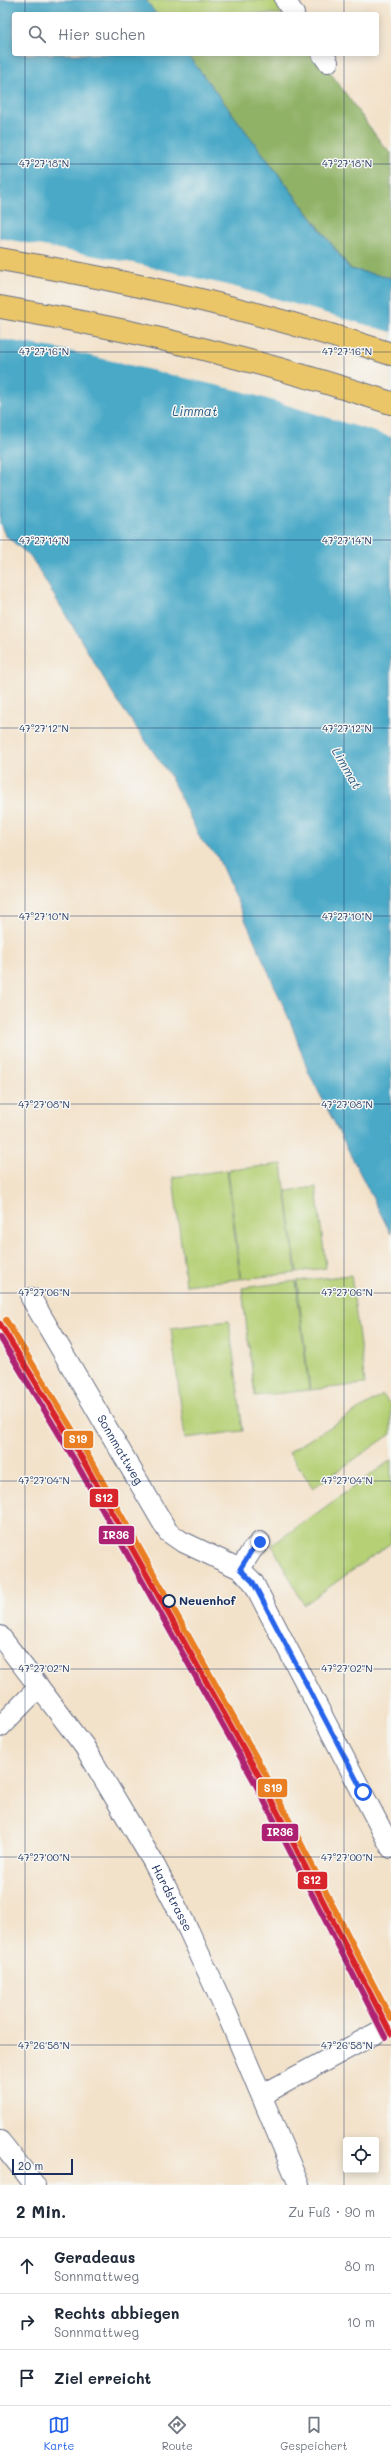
<!DOCTYPE html>
<html lang="de">
<head>
<meta charset="utf-8">
<style>
  body { margin:0; font-family:Mali,sans-serif; background:#f2f2f3; color:#1f2937 }
  .controls { position:absolute; right:12px; bottom:12px; display:grid; overflow:hidden; border-radius:4px; box-shadow:0 2px 10px #0003 }
  .controls button { width:36px; height:36px; display:grid; place-items:center; padding:0; border:0; border-bottom:1px solid #e0e1e3; background:#fff; color:#1f2937; font:20px sans-serif }
  .scale { position:absolute; left:12px; bottom:10px; width:61px; box-sizing:border-box; padding-left:4px; border:2px solid #1b2f5e; border-top:0; font-size:11px; line-height:14px; white-space:nowrap; color:#1b2f5e; -webkit-text-stroke:3px #f6f6f2; paint-order:stroke }
  .stop { position:absolute; width:12px; height:12px; margin:-9px; border:3px solid #2563eb; border-radius:50%; background:#fff }
  .stop.end { background:#2563eb; border-color:#fff; box-shadow:0 1px 4px #0008 }
  .list { margin:0; padding:0; list-style:none }
  h2 { display:flex; justify-content:space-between; align-items:center; height:52px; margin:0; padding:0 16px; font-size:17px }
  h2 small { font-size:13px; font-weight:400; color:#747a83 }
  .list li { display:grid; grid-template-columns:26px 1fr auto; gap:12px; align-items:center; box-sizing:border-box; height:56px; padding:0 16px; border-top:1px solid #e0e1e3 }
  .list b { display:block; font-size:15px; white-space:nowrap }
  .list p { margin:0; font-size:13px; white-space:nowrap; color:#747a83 }
  .list em { font-size:13px; font-style:normal; color:#747a83 }
  .icon { flex:none; width:22px; height:22px; fill:none; stroke:currentColor; stroke-width:2; stroke-linecap:round; stroke-linejoin:round }
  .map { position:relative; flex:none; width:391px; height:2185px; overflow:hidden }
  .search { position:absolute; background:#fff; box-shadow:0 2px 10px #0003; left:12px; right:12px; top:12px; height:44px; display:flex; align-items:center; gap:10px; box-sizing:border-box; padding:0 14px; border-radius:4px; color:#747a83; font-size:15px }
  .sheet { height:220px; background:#fff }
  nav { display:flex; justify-content:space-around; align-items:center; box-sizing:border-box; height:56px; border-top:1px solid #e0e1e3; background:#fff; font-size:11px; color:#747a83 }
  nav a { display:grid; justify-items:center; gap:2px }
  nav .on { color:#2563eb }
  .map>svg:first-child { display:block }
  .green { fill:#b5d075; stroke:#68806a }
  .forest { fill:#90b266; stroke:#567062 }
  .water { fill:#48a9c7; stroke:#326c92 }
  .pier { fill:#f3e2ca }
  .lines { fill:none; stroke-linecap:round; stroke-linejoin:round }
  .minor-casing { stroke:#676e84; stroke-width:22 }
  .highway-casing { stroke:#676e84; stroke-width:24 }
  .minor { stroke:#fff; stroke-width:20 }
  .highway { stroke:#ebc669; stroke-width:22 }
  .rail-1-casing { stroke:#f6f6f2; stroke-width:9 }
  .rail-2-casing { stroke:#f6f6f2; stroke-width:9 }
  .rail-3-casing { stroke:#f6f6f2; stroke-width:9 }
  .rail-1 { stroke:#d8242b; stroke-width:6 }
  .rail-2 { stroke:#ae2071; stroke-width:6 }
  .rail-3 { stroke:#ea7e23; stroke-width:6 }
  .route { stroke:#2563eb; stroke-width:5 }
  .ticks { fill:none; stroke:#1b2f5e; stroke-width:1; stroke-opacity:0.45 }
  .stop-dot { fill:#f6f6f2; stroke:#1b2f5e; stroke-width:2 }
  .labels { text-anchor:middle; stroke-width:3; stroke-linejoin:round; paint-order:stroke }
  .street-label { font-size:12px; fill:#1b2f5e; stroke:#f6f6f2 }
  .stop-label { font-size:12px; font-weight:bold; fill:#1b2f5e; stroke:#f6f6f2; text-anchor:start }
  .water-label { font-size:13px; font-style:italic; fill:#2b5a83; stroke:#f6f6f2 }
  .ticks-label { font-size:10px; text-anchor:middle; fill:#1b2f5e; stroke:#f6f6f2; stroke-width:3; stroke-linejoin:round; paint-order:stroke }
  .line-badge { stroke:#f6f6f2; stroke-width:1.5 }
  .badge-label { font-size:11px; text-anchor:middle; font-weight:bold; fill:#fff }
</style>
</head>
<body>
<div class="map">
<svg width="391" height="2185" viewBox="0 0 391 2185">
  <rect width="100%" height="100%" fill="#f6f6f2"/>
  <filter id="ink" filterUnits="userSpaceOnUse"><feTurbulence type="fractalNoise" baseFrequency=".025" numOctaves="2"/><feDisplacementMap in="SourceGraphic" scale="8" xChannelSelector="R" yChannelSelector="G"/><feConvolveMatrix kernelMatrix="1 2 1 2 8 2 1 2 1" color-interpolation-filters="sRGB"/></filter>
  <filter id="wash" filterUnits="userSpaceOnUse"><feTurbulence type="fractalNoise" baseFrequency=".012" numOctaves="4" result="noise"/><feDisplacementMap in="SourceGraphic" scale="16" xChannelSelector="R" yChannelSelector="G"/><feGaussianBlur stdDeviation="0.9" result="paint"/><feColorMatrix in="noise" values="0 0 0 0 0 0 0 0 0 0 0 0 0 0 0 0 0 1.4 0 .05"/><feComposite in="paint" operator="in"/></filter>
  <g filter="url(#wash)">
    <rect width="100%" height="100%" fill="#f3e2ca"/>
    <path class="green" d="M146,0H278L288,14H156Z
      M282,1164L296,1273L241,1279L228,1170Z
      M227,1170L240,1279L186,1285L173,1177Z
      M316,1187L326,1268L297,1272L286,1191Z
      M351,1275L365,1384L310,1390L297,1281Z
      M296,1281L309,1390L255,1396L242,1288Z
      M229,1321L243,1431L185,1438L171,1328Z
      M383,1395L391,1406V1434L313,1488L289,1452Z
      M391,1460V1543L304,1605L272,1545Z"/>
    <path class="forest" d="M187,54H317L382,144L391,153V278L351,269Z"/>
    <path class="water" d="M0,0H146L156,14H14V54H187L350,269L391,278V1234L308,1071L291,1023L217,856L201,840L169,774L118,702L31,557L5,535L0,523Z"/>
    <path class="pier" d="M0,238L133,263L235,287L391,332V437L241,391L61,349L0,339Z"/>
  </g>
  <g filter="url(#ink)">
    <g class="lines">
      <g class="minor-casing">
        <g id="minor">
          <path d="M285,0L294,14"/>
          <path d="M322,54L328,62"/>
          <path id="s1" d="M31,1298L168,1532L181,1541L240,1569"/>
          <path d="M260,1542L252,1550L240,1569L253,1582L391,1848"/>
          <path id="s2" d="M0,1636L84,1746L152,1860L189,1931L227,2014L299,2185"/>
          <path d="M0,1727L39,1687"/>
          <path d="M262,2095L391,2025"/>
          <path d="M0,2141L35,2185"/>
        </g>
      </g>
      <g class="highway-casing">
        <path id="highway" d="M0,259C133,282 263,311 391,354
          M0,307C133,329 263,361 391,403"/>
      </g>
      <use href="#minor" class="minor"/>
      <use href="#highway" class="highway"/>
      <g class="rail-1-casing">
        <path id="rail-1" d="M0,1324L80,1455L260,1778L391,2034"/>
      </g>
      <g class="rail-2-casing">
        <path id="rail-2" d="M0,1337L74,1459L254,1781L385,2037"/>
      </g>
      <g class="rail-3-casing">
        <path id="rail-3" d="M6,1320L86,1452L266,1775L391,2019"/>
      </g>
      <use href="#rail-1" class="rail-1"/>
      <use href="#rail-2" class="rail-2"/>
      <use href="#rail-3" class="rail-3"/>
    </g>
  </g>
  <g class="lines" filter="url(#ink)">
    <path class="route" d="M260,1542L252,1550L240,1569L253,1582L363,1792"/>
  </g>
  <path class="ticks" d="M25,0V14M344,0V14M25,54V2185M344,54V2185M0,164H391M0,352H391M0,540H391M0,728H391M0,916H391M0,1104H391M0,1293H391M0,1481H391M0,1669H391M0,1857H391M0,2045H391"/>
  <circle class="stop-dot" cx="169" cy="1601" r="6"/>
  <g class="labels">
    <g class="street-label">
      <text dy="4" stroke="none"><textPath href="#s1" startOffset="176">Sonnmattweg</textPath></text>
      <text dy="4" stroke="none"><textPath href="#s2" startOffset="314">Hardstrasse</textPath></text>
    </g>
    <g class="stop-label">
      <text x="179" y="1605">Neuenhof</text>
    </g>
    <g class="water-label">
      <text x="195" y="416">Limmat</text>
      <text transform="translate(347 768) rotate(60)" y="5">Limmat</text>
    </g>
  </g>
  <g class="ticks-label">
    <text x="44" y="167">47°27'18"N</text>
    <text x="347" y="167">47°27'18"N</text>
    <text x="44" y="355">47°27'16"N</text>
    <text x="347" y="355">47°27'16"N</text>
    <text x="44" y="544">47°27'14"N</text>
    <text x="347" y="544">47°27'14"N</text>
    <text x="44" y="732">47°27'12"N</text>
    <text x="347" y="732">47°27'12"N</text>
    <text x="44" y="920">47°27'10"N</text>
    <text x="347" y="920">47°27'10"N</text>
    <text x="44" y="1108">47°27'08"N</text>
    <text x="347" y="1108">47°27'08"N</text>
    <text x="44" y="1296">47°27'06"N</text>
    <text x="347" y="1296">47°27'06"N</text>
    <text x="44" y="1484">47°27'04"N</text>
    <text x="347" y="1484">47°27'04"N</text>
    <text x="44" y="1672">47°27'02"N</text>
    <text x="347" y="1672">47°27'02"N</text>
    <text x="44" y="1861">47°27'00"N</text>
    <text x="347" y="1861">47°27'00"N</text>
    <text x="44" y="2049">47°26'58"N</text>
    <text x="347" y="2049">47°26'58"N</text>
  </g>
  <g class="line-badge">
    <rect x="63" y="1430" width="31" height="19" rx="4" fill="#ea7e23"/>
    <rect x="89" y="1488" width="30" height="20" rx="4" fill="#d8242b"/>
    <rect x="98" y="1525" width="37" height="20" rx="4" fill="#ae2071"/>
    <rect x="257" y="1778" width="31" height="20" rx="4" fill="#ea7e23"/>
    <rect x="261" y="1823" width="38" height="19" rx="4" fill="#ae2071"/>
    <rect x="297" y="1871" width="31" height="19" rx="4" fill="#d8242b"/>
  </g>
  <g class="badge-label">
    <text x="78" y="1443">S19</text>
    <text x="104" y="1502">S12</text>
    <text x="116" y="1539">IR36</text>
    <text x="273" y="1792">S19</text>
    <text x="280" y="1836">IR36</text>
    <text x="312" y="1884">S12</text>
  </g>
</svg>
<div class="controls">
<button><svg class="icon" aria-label="locate" viewBox="0 0 24 24"><circle cx="12" cy="12" r="6"/><path d="M12 2v4M12 18v4M2 12h4M18 12h4"/></svg></button>
</div>
<div class="scale">20 m</div>
<div class="stop" style="left:363px;top:1792px"></div>
<div class="stop end" style="left:260px;top:1542px"></div>
<div class="search"><svg class="icon" aria-label="search" viewBox="0 0 24 24"><circle cx="10" cy="10" r="6"/><path d="M15 15l6 6"/></svg>Hier suchen</div>
</div>
<section class="sheet">
<h2>2 Min.<small>Zu Fuß · 90 m</small></h2>
<ul class="list">
<li><svg class="icon" aria-label="ahead" viewBox="0 0 24 24"><path d="M12 20V5M6 11l6-6 6 6"/></svg><div><b>Geradeaus</b><p>Sonnmattweg</p></div><em>80 m</em></li>
<li><svg class="icon" aria-label="right" viewBox="0 0 24 24"><path d="M7 20v-9h11M14 6l5 5-5 5"/></svg><div><b>Rechts abbiegen</b><p>Sonnmattweg</p></div><em>10 m</em></li>
<li><svg class="icon" aria-label="arrive" viewBox="0 0 24 24"><path d="M6 21V4h12l-3 4 3 4H6"/></svg><div><b>Ziel erreicht</b></div></li>
</ul>
</section>
<nav>
<a class="on"><svg class="icon" aria-label="map" viewBox="0 0 24 24"><path d="M3 6l6-2 6 2 6-2v14l-6 2-6-2-6 2zM9 4v14M15 6v14"/></svg>Karte</a>
<a><svg class="icon" aria-label="directions" viewBox="0 0 24 24"><path d="M12 3l9 9-9 9-9-9zM9 14v-3h6M13 9l2 2-2 2"/></svg>Route</a>
<a><svg class="icon" aria-label="saved" viewBox="0 0 24 24"><path d="M7 4h10v16l-5-4-5 4z"/></svg>Gespeichert</a>
</nav>
</body>
</html>
